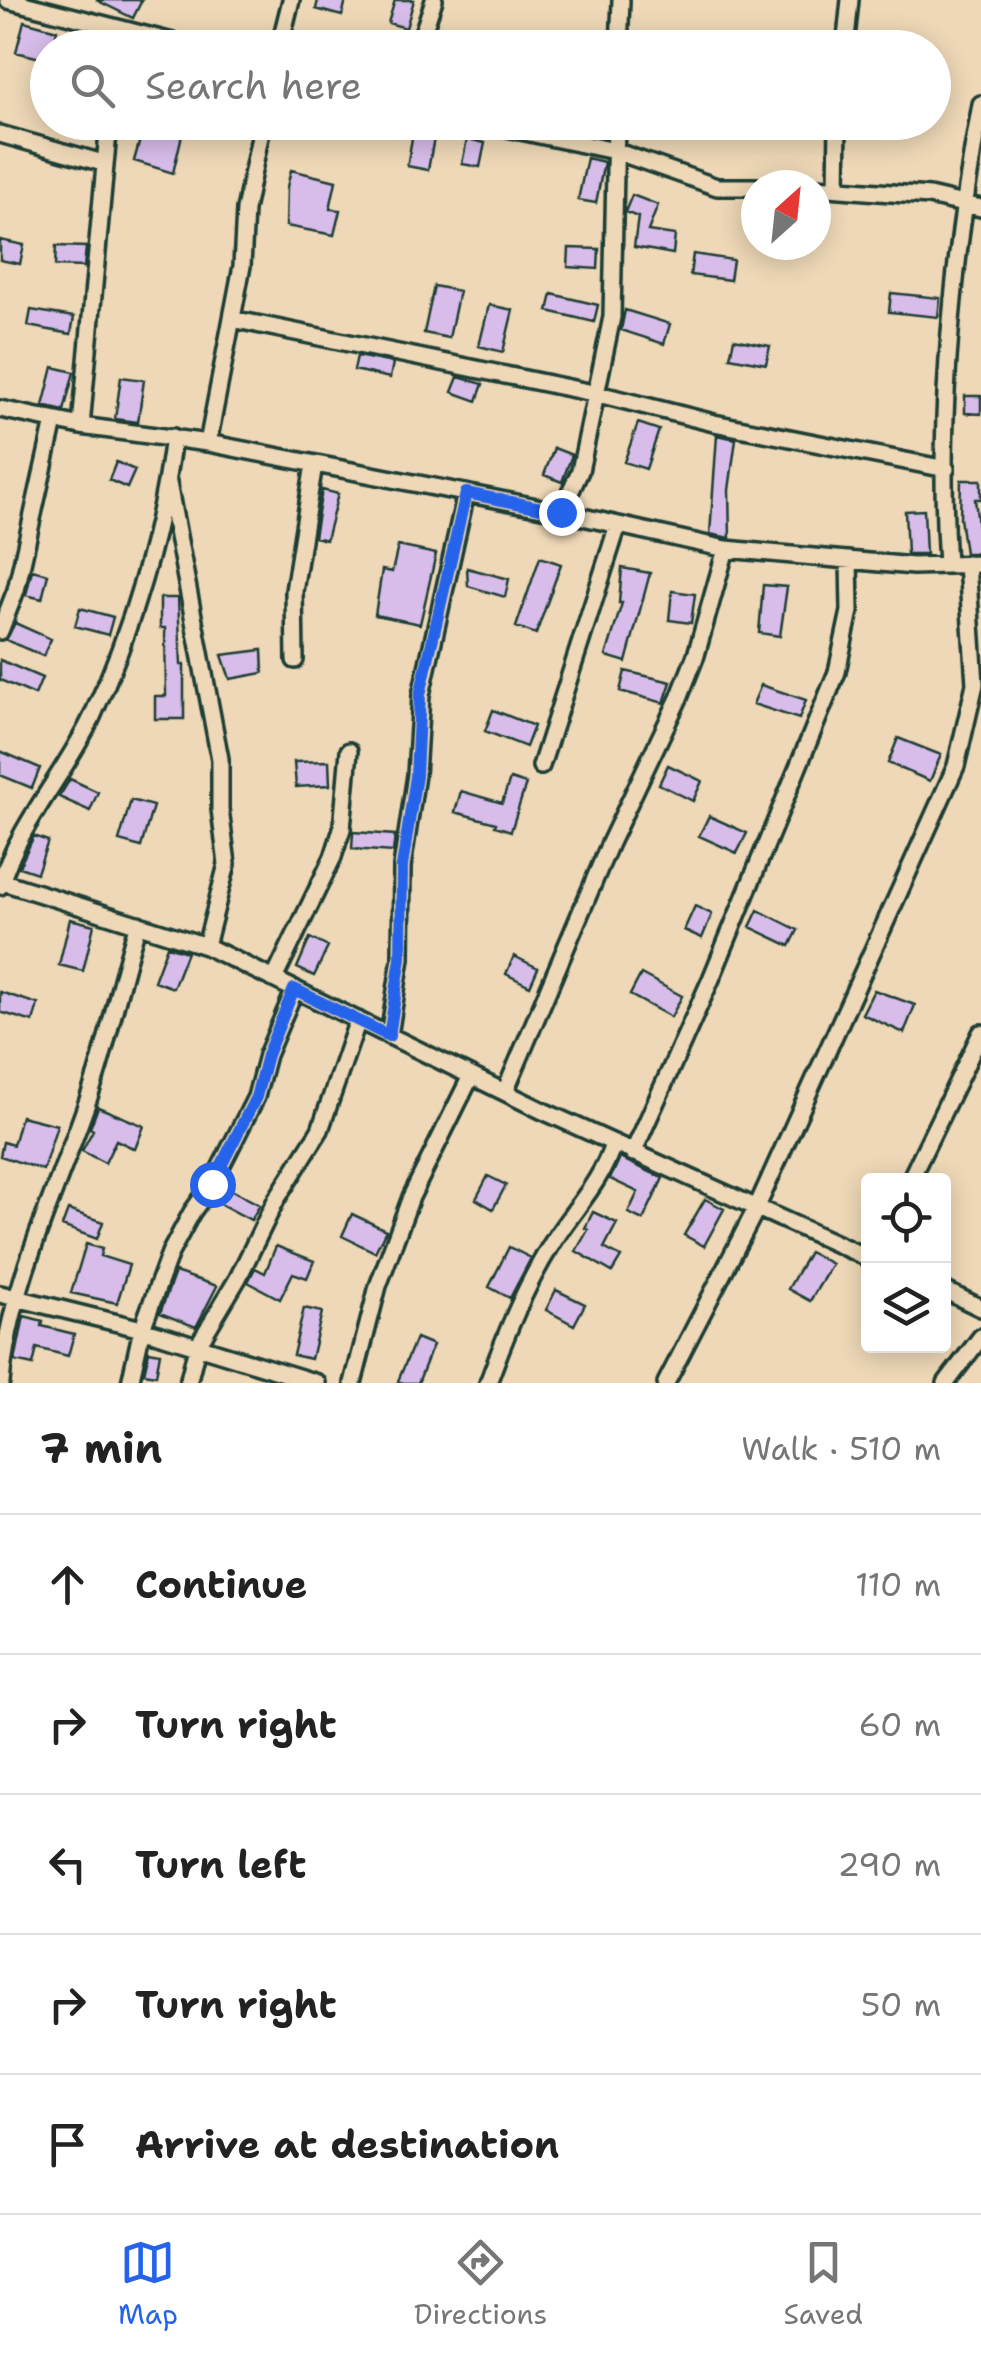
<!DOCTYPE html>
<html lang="en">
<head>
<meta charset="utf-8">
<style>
  body { margin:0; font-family:"Shantell Sans",sans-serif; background:#f6f6f6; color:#222 }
  .controls { position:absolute; right:30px; bottom:30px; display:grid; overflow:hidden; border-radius:10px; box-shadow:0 5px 25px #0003 }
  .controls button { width:90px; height:90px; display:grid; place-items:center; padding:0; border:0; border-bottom:2px solid #e0e0e0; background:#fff; color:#222; font:50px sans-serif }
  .compass { position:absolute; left:741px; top:170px; width:90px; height:90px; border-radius:50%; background:#fff; box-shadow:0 5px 25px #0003; rotate:27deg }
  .stop { position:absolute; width:30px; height:30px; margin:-22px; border:8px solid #2563eb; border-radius:50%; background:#fff }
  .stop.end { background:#2563eb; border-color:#fff; box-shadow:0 2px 10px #0008 }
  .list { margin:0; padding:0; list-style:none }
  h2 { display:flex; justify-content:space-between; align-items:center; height:130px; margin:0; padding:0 40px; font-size:42px }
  h2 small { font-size:32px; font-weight:400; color:#767676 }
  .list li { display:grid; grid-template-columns:65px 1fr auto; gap:30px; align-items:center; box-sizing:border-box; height:140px; padding:0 40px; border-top:2px solid #e0e0e0 }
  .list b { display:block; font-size:38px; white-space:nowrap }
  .list em { font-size:32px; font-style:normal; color:#767676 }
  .icon { flex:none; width:55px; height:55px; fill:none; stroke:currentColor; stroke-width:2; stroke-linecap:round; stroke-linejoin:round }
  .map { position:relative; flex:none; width:981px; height:1383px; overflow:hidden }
  .search { position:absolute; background:#fff; box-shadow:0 5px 25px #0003; left:30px; right:30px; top:30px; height:110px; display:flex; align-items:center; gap:25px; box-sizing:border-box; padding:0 35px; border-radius:55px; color:#767676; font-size:38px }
  .sheet { height:830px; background:#fff }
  nav { display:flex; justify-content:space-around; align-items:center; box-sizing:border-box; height:140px; border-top:2px solid #e0e0e0; background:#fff; font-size:28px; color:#767676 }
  nav a { display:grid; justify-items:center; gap:5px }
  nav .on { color:#2563eb }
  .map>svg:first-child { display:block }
  .building { fill:#d8bdeb; stroke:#1f3d34; stroke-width:2.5 }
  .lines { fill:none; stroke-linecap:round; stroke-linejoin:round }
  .street-casing { stroke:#1f3d34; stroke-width:22 }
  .street { stroke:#eed8b7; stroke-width:15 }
  .route { stroke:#2563eb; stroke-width:12 }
</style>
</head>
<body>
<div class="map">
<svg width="981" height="1383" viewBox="0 0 981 1383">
  <rect width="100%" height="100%" fill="#eed8b7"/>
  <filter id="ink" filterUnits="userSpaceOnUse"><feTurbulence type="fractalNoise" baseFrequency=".01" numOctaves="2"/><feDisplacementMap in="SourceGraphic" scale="20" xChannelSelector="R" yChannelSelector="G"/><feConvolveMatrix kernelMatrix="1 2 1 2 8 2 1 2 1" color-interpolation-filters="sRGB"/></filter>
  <g filter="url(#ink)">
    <path class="building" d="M96,0H142L133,18Z
      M318,0H346L342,16L316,9Z
      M395,0H414L406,28L388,23Z
      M24,21L57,30L55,38L81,44L80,48H48V60L16,52Z
      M506,28L542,37L540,48H501Z
      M145,122H185L173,173L134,161Z
      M415,122H437L428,170L407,166Z
      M467,139L485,143L480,167L462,164Z
      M587,158L604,162L596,203L578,200Z
      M291,170L336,181L330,209L340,210L334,235L286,226L287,187Z
      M632,195L658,205L648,231L675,235L673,254L634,247L638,217L625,212Z
      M0,240L24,245L20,264L0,260Z
      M56,246L86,247L84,267L55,266Z
      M569,248L599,249L598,269L568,267Z
      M693,254L733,260L730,280L690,275Z
      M434,286L459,291L449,338L424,333Z
      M891,293L940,298L938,317L889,312Z
      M552,294L598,305L594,322L548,311Z
      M489,305L513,310L503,352L479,346Z
      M31,310L74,317L71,334L28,326Z
      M625,310L670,324L664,344L621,330Z
      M734,339L770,346L766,364L730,357Z
      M357,356L393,363L390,378L354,370Z
      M53,367L74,372L64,411L43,406Z
      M121,377L144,380L138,422L115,419Z
      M458,377L483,384L477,401L452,392Z
      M965,396H981V414L965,413Z
      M638,423L659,430L646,469L624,462Z
      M717,435L736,439L729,490L730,538L710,534Z
      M554,448L572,455L562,482L544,475Z
      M116,462L135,470L127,488L109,480Z
      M961,480H981V499H975L981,553H965L960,518Z
      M322,490L338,494L326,540L314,537Z
      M924,510L926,554H907L905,511Z
      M398,546L436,554L420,624L375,615L382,570L392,572Z
      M540,557L561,564L536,634L516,627Z
      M467,568L509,579L505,597L468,586Z
      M622,568L650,573L626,662L606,656L622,603H619Z
      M32,570L48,574L42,599L26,595Z
      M763,585L787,587L780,636L759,633Z
      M672,591L695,594L691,623L669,620Z
      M160,598H178L181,665H184V719H155V696H166L165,628H160Z
      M80,608L113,617L108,635L75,626Z
      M15,623L51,639L43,656L6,640Z
      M262,650L263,673L230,679L222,655Z
      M0,660L42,678L35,695L0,680Z
      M625,671L671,682L664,703L620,691Z
      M761,685L806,700L799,719L753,704Z
      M493,710L534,726L526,747L485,731Z
      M898,738L941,755L930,781L888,763Z
      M0,751L40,768L32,788L0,775Z
      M329,761L330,785L296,787L294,762Z
      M668,765L702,781L693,801L659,784Z
      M70,779L98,792L90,811L59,797Z
      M510,779L526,784L511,831L495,826L496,823L455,812L461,791L502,803Z
      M131,800L153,806L141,847L119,841Z
      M709,816L747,833L737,853L699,836Z
      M353,832L395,835L393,852L352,849Z
      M34,836L48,841L37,873L19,867Z
      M695,906L712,914L702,938L684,930Z
      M758,910L798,930L790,946L750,927Z
      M70,919L94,925L83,971L59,965Z
      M310,938L328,947L314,976L297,968Z
      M167,946L187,952L173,988L154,981Z
      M514,956L538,968L530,986L506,974Z
      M641,974L682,996L671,1017L630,995Z
      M874,990L915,1005L904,1033L862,1014Z
      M0,992L38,1004L33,1022L0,1012Z
      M98,1107L144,1126L135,1149L116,1140L105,1163L82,1151L93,1130L90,1128Z
      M21,1116L57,1125L43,1170L0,1156L3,1142L13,1145Z
      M620,1158L663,1178L643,1220L628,1213L638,1192L610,1179Z
      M488,1176L506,1185L493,1209L476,1199Z
      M224,1186L260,1205L251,1220L215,1201Z
      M705,1199L724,1209L704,1246L684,1235Z
      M68,1210L103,1222L97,1239L62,1226Z
      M593,1212L617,1223L604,1248L621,1257L612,1272L576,1251L588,1230L585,1228Z
      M352,1214L386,1230L375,1252L342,1236Z
      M86,1244L102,1249L100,1256L129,1265L117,1303L71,1293Z
      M276,1246L314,1261L307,1278L293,1273L280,1299L248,1282L255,1268L265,1273Z
      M509,1247L531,1258L510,1298L489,1287Z
      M809,1252L832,1264L810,1301L788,1289Z
      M175,1272L217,1286L196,1327L160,1313Z
      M556,1290L585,1304L574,1325L546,1310Z
      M304,1308L322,1312L311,1359L293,1355Z
      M24,1316L43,1321L42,1326L74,1334L68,1356L37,1348L33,1365L15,1361Z
      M416,1338L433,1345L418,1383H403L398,1381Z
      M149,1351L160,1353L156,1375L144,1373Z"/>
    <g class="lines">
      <g class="street-casing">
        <path id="street" d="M8,0L196,48
          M279,48L291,0
          M418,48L434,0
          M619,48L621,0
          M845,48L850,0
          M478,122L615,151L717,187H756
          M0,134L103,163
          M816,187L929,196L981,208
          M837,188L838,122
          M232,319L598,394L714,423L946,469
          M0,409L81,426L208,443L547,509L726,549L913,566L981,564
          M81,426L109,122
          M208,443L242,266L245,210L263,122
          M168,483L220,759V809L227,864L206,946
          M561,512L580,471L612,317L616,122
          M947,565C937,415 954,251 981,104
          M0,631L16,590L54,421
          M295,660L294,591L314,464
          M541,766L618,525
          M0,881L206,946L543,1111L868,1258
          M0,886C18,825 65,774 92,717C132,630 161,532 173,437
          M274,979L333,857L342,829L349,751
          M389,1036L401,958L402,867L416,775L421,695L466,493
          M505,1092L610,843L679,698L696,655L726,549
          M633,1153L711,979L837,672L850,611L849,560
          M910,1180L981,1033
          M944,1290L981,1308
          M0,1294L142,1329L317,1383
          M1,1383C9,1280 66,1173 97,1073C112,1024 122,973 138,924
          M130,1383L142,1329L170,1253L192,1212L212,1184L256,1097L267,1055L295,989
          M188,1383L197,1347L238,1278L276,1200L320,1130L358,1020
          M353,1383L378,1286L411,1197L471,1076
          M488,1383C506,1334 525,1286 553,1242C574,1208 601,1183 613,1144
          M666,1383L756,1209L956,766L975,684L967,564
          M946,1383L981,1337"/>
      </g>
      <use href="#street" class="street"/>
    </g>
  </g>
  <g class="lines" filter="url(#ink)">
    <path class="route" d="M212,1184L256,1097L267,1055L294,989L389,1036L401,958L402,867L416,776L420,695L466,493L561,512"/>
  </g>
</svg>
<div class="controls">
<button><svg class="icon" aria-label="locate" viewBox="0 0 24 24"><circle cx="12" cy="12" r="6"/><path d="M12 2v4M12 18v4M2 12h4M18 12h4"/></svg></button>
<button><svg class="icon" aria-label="layers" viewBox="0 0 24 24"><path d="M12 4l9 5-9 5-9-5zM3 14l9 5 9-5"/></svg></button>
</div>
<svg class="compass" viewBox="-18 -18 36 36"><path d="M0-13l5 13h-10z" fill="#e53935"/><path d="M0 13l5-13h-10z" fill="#767676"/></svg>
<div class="stop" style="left:212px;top:1184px"></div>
<div class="stop end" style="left:561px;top:512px"></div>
<div class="search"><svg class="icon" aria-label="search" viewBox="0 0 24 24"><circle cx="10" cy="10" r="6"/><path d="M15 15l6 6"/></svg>Search here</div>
</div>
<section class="sheet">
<h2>7 min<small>Walk · 510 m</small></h2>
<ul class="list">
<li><svg class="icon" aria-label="ahead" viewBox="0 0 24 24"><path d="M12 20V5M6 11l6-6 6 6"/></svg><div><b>Continue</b></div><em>110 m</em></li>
<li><svg class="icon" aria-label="right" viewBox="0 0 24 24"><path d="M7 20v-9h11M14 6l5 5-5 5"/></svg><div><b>Turn right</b></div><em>60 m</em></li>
<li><svg class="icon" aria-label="left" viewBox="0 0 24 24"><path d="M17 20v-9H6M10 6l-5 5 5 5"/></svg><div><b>Turn left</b></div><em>290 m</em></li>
<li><svg class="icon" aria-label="right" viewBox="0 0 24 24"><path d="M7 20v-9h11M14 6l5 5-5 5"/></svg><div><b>Turn right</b></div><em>50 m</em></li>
<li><svg class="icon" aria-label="arrive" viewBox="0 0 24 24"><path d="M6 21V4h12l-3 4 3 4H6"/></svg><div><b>Arrive at destination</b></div></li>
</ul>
</section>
<nav>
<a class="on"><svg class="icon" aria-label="map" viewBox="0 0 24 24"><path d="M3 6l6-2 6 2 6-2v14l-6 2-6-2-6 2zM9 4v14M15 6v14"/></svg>Map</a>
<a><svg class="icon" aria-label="directions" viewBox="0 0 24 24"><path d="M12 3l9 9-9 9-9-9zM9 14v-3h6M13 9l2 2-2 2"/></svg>Directions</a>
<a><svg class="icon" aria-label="saved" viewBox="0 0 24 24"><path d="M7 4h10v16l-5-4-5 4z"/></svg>Saved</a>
</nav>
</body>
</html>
